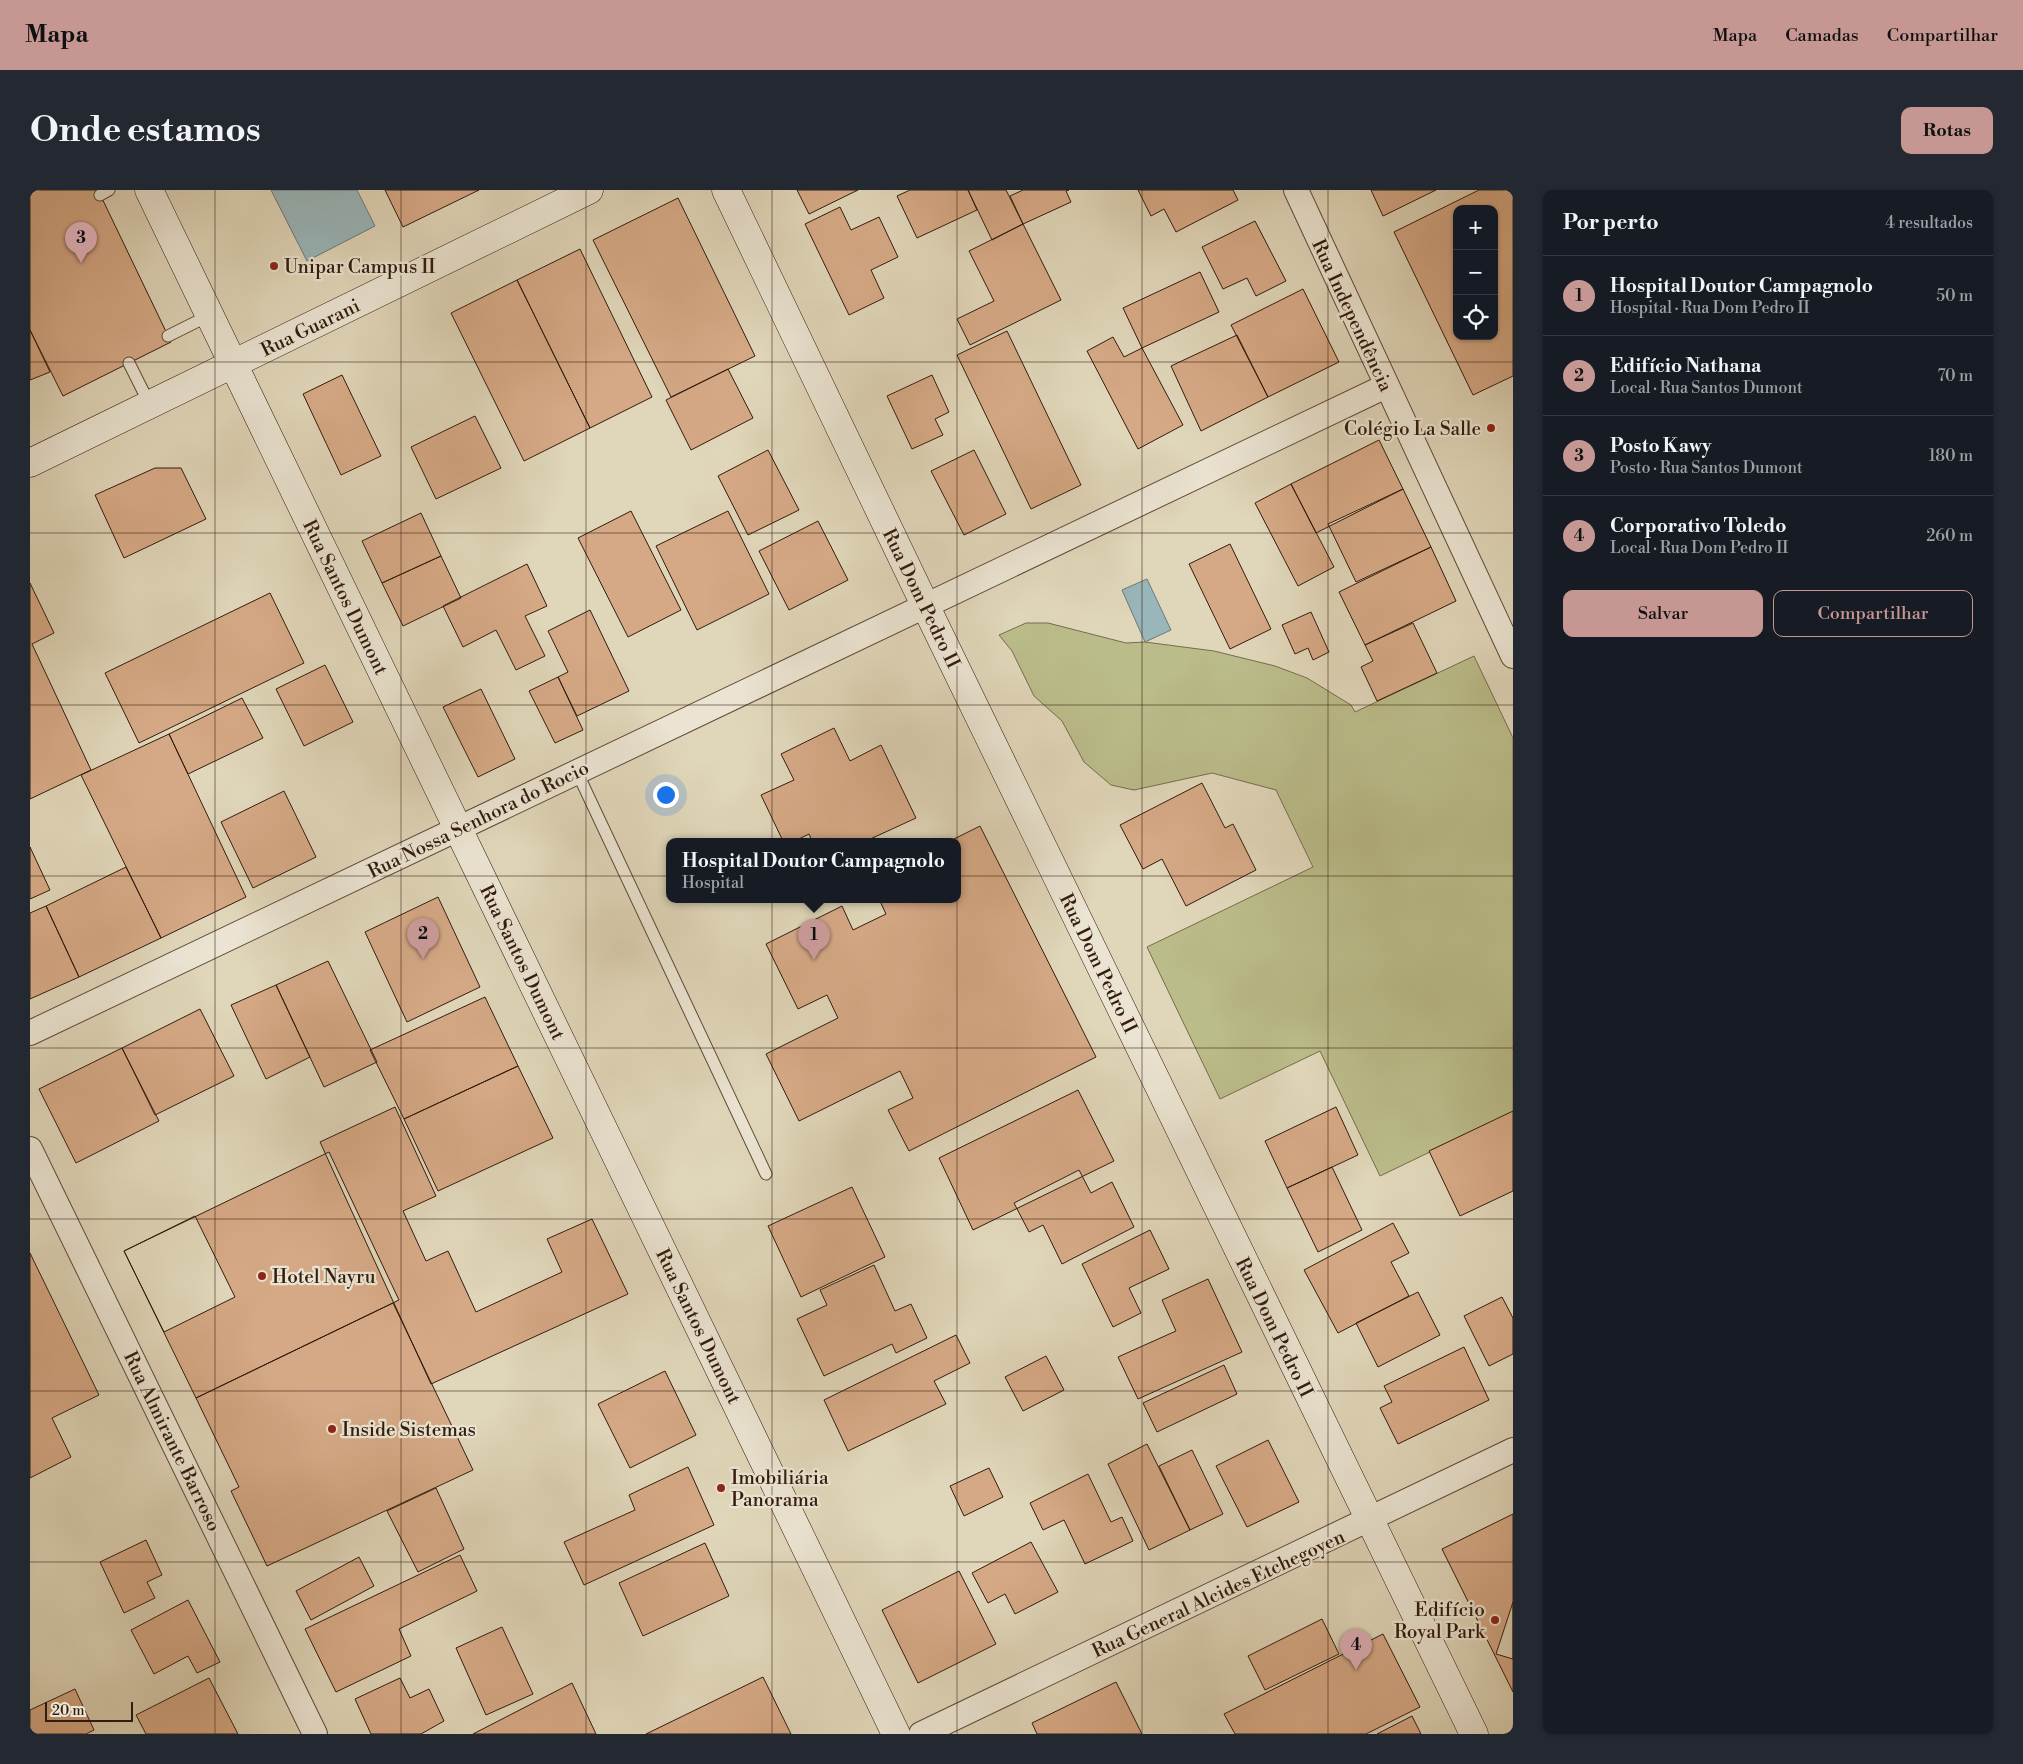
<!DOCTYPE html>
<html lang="pt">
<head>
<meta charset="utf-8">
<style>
  body { margin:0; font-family:"Libre Bodoni",serif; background:#242831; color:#f1f3f6 }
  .controls { position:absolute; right:15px; top:15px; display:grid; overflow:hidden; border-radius:10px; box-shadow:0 1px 4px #0004 }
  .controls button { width:45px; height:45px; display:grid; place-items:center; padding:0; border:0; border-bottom:1px solid #363941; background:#171b24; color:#f1f3f6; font:25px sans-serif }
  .scale { position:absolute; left:15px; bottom:12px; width:88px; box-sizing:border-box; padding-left:5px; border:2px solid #321c0d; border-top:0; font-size:14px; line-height:18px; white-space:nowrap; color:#321c0d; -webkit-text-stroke:4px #ebe4d2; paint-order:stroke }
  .you { position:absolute; left:635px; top:604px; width:18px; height:18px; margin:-12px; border:4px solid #fff; border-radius:50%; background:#1a73e8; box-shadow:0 0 0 8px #1a73e833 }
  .badge { display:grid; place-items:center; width:32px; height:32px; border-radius:50%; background:#c59692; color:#111; font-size:16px; font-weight:700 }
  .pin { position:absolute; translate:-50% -41px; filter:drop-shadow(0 1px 2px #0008) }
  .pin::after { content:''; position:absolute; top:26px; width:18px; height:15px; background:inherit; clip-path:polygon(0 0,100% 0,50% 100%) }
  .popup { position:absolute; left:636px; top:648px; width:295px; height:65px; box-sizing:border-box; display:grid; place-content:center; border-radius:10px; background:#171b24; filter:drop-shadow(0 1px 4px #0005); font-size:16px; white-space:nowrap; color:#9ea1a6 }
  .popup b { font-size:19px; color:#f1f3f6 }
  .popup::after { content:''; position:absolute; left:50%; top:100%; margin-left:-10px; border:10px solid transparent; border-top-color:#171b24 }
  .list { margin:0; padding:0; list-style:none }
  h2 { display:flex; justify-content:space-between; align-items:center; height:65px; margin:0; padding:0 20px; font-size:21px }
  h2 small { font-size:16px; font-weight:400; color:#9ea1a6 }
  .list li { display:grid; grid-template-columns:32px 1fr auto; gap:15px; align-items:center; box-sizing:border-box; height:80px; padding:0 20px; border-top:1px solid #363941 }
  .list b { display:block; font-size:19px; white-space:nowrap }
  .list p { margin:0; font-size:16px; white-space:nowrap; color:#9ea1a6 }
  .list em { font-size:16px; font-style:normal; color:#9ea1a6 }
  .actions { display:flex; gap:10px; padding:15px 20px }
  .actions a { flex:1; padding:11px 0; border:1px solid #c59692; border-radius:10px; text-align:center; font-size:18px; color:#c59692 }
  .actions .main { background:#c59692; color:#111 }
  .icon { flex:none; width:28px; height:28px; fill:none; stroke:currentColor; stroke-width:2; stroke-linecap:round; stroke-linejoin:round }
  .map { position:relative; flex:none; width:1483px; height:1544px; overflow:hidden; border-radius:10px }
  header { display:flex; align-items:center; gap:30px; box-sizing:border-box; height:70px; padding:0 25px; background:#c59692; color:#111 }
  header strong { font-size:24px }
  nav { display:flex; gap:28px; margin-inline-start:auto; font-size:18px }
  .intro { display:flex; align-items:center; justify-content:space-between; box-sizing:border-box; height:120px; padding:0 30px }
  h1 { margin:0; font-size:35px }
  .button { padding:12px 22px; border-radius:10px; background:#c59692; color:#111; font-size:18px; font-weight:700 }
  main { display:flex; gap:30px; padding:0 30px }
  aside { flex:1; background:#171b24; border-radius:10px; box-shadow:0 1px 4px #0004 }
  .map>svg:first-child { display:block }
  .green { fill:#babc8a; stroke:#766c4c }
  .water { fill:#99b6ba; stroke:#707875 }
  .building { fill:#d6a986; stroke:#321c0d; fill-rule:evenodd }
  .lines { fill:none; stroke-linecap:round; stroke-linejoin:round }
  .lane-casing { stroke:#5e4a38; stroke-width:13 }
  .street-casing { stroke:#5e4a38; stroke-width:26 }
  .secondary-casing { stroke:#321c0d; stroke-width:29 }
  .lane { stroke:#ebe4d2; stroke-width:11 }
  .street { stroke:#ebe4d2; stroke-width:24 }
  .secondary { stroke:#ebe4d2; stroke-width:28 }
  .grid { fill:none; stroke:#321c0d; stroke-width:1; stroke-opacity:0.55 }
  .poi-dot { fill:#8f2418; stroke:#ebe4d2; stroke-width:2 }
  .labels { text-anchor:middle; stroke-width:4.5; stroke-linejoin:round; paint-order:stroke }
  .poi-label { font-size:19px; fill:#321c0d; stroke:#ebe4d2; text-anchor:start }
  .street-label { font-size:19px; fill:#321c0d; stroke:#ebe4d2 }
</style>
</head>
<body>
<header>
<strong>Mapa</strong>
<nav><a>Mapa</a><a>Camadas</a><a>Compartilhar</a></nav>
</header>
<div class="intro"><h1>Onde estamos</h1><a class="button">Rotas</a></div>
<main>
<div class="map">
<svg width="1483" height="1544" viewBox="0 0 1483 1544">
  <rect width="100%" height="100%" fill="#e0d6b9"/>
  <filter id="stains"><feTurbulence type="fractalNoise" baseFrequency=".004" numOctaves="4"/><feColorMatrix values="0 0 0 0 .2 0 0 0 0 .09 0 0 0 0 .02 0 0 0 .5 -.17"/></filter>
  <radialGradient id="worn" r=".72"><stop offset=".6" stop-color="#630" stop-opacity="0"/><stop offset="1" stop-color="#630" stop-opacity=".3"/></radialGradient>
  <path class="green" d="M996,433H1018L1096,453L1115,452L1184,461L1245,476L1277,488L1321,515L1325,522L1444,466L1483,548V922L1350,986L1290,861L1190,909L1117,757L1283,677L1246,600L1182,583L1104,600L1081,595L1054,572L1032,531L1004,506L982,461L969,445Z"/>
  <path class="water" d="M241,0H327L345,36L277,71Z
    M1117,389L1141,440L1115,452L1092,400Z"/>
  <path class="building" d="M0,0H68L141,152L33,206L0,140Z
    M355,0H449L373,37Z
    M767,0H828L779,24Z
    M880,0H938L947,20L887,48L867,6Z
    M938,0H976L993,34L962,50Z
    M993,0H1039L1036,1L1041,12L993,34L980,6Z
    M1108,0H1203L1208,10L1146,42L1134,19L1121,26Z
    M1341,0H1406L1353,26Z
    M1449,0H1483V186L1443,205L1364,42ZM1427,19H1464V146H1427Z
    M648,8L725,166L641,207L563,50Z
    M810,17L821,40L849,27L868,67L841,80L854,108L819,125L775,34Z
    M1225,31L1256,91L1226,106L1217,88L1193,99L1172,57Z
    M993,34L1031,110L940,155L927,129L964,111L939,61Z
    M550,59L622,207L560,238L487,90Z
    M1170,82L1189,122L1112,158L1093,118Z
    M487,90L560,238L494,271L421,123Z
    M1273,99L1309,172L1238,207L1201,135Z
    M0,140L20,182L0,190Z
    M977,141L1051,295L1001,319L927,165Z
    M1207,145L1238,207L1171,241L1141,176Z
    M1083,147L1094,167L1112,158L1153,235L1108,259L1057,161Z
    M698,179L723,228L661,260L636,210Z
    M312,185L351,266L311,285L273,204Z
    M902,185L919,222L905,229L913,245L882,259L857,206Z
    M445,226L471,278L406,309L381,257Z
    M1349,250L1373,299L1286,343L1261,294Z
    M738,260L769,320L718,345L688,286Z
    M944,260L976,324L934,345L901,281Z
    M125,278H151L176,329L94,368L65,305Z
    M1261,294L1304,377L1268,396L1225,313Z
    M1373,299L1401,357L1326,392L1298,334Z
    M601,321L651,420L598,447L548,348Z
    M698,321L739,404L667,440L626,356Z
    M391,323L411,366L352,393L332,351Z
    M788,331L818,390L759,420L729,361Z
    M1200,354L1241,439L1200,459L1159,374Z
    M1401,357L1426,411L1335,455L1309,402Z
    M411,366L431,408L373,436L352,393Z
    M497,374L517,416L495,426L515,466L486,480L466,440L433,457L413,416Z
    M0,393L24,443L2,454L61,580L0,609Z
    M240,403L274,473L109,553L75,483Z
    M560,420L599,501L547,526L528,487L538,482L518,441Z
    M1281,422L1299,462L1283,470L1278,458L1265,464L1252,435Z
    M1383,433L1407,483L1347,511L1331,477L1343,471L1335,455Z
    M295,475L323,532L274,556L246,499Z
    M528,487L553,540L525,553L499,501Z
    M451,499L485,569L448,587L413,517Z
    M212,508L233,548L158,584L139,544Z
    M804,538L820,571L851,555L886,628L836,651H782L779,644L765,651H753L731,605L764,590L751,564Z
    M139,544L216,707L131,748L51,585Z
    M1172,593L1195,638L1203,634L1226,680L1156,716L1132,669L1113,679L1090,635Z
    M254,601L286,667L223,698L191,632Z
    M950,636L1066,867L879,961L858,920L883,908L870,881L769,931L736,864L808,828L797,805L768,819L736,754L812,716L823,740L856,724L849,709H928V651H920Z
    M0,657L20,700L0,709Z
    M96,677L131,748L49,787L16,716Z
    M408,707L450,797L377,832L335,742Z
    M16,716L49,787L0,809V723Z
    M298,771L347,872L294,897L246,795Z
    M246,795L280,867L236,889L201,815Z
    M455,807L488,876L374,929L340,860Z
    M170,819L204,886L125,925L92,858Z
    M92,858L129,931L46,973L9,899Z
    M488,876L523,948L408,1001L374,929Z
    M1048,900L1084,971L943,1040L909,968Z
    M365,917L406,1006L373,1021L396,1071L418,1061L446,1122L532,1082L517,1049L562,1029L598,1104L401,1194L290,952Z
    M1306,917L1328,965L1257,998L1235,951Z
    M1483,921V1001L1430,1026L1399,961Z
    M299,962L369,1110L166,1208L94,1061Z
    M1302,977L1332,1040L1288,1062L1257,998Z
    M1049,980L1061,1003L1082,992L1104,1037L1032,1074L1013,1035L999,1042L984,1013Z
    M822,997L855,1067L771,1107L738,1036Z
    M165,1026L205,1107L134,1142L94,1061Z
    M1363,1033L1379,1063L1361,1072L1379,1106L1308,1143L1274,1080Z
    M1120,1040L1139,1079L1099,1098L1111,1123L1083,1137L1052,1074Z
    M0,1063L69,1205L22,1228L41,1267L0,1288Z
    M844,1075L865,1121L881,1114L897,1148L866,1163L862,1154L794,1186L767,1129L797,1115L790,1100Z
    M1178,1089L1212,1162L1108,1209L1088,1167L1146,1141L1132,1110Z
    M1388,1102L1410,1145L1348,1177L1326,1133Z
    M1472,1107L1483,1128V1164L1459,1176L1434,1126Z
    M363,1113L443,1280L237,1376L201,1301L209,1297L166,1208Z
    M926,1145L940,1173L904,1191L916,1214L818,1261L794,1210Z
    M1434,1157L1459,1210L1368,1254L1350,1218L1362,1212L1354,1196Z
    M1016,1166L1034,1200L993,1221L975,1187Z
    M1194,1175L1207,1204L1127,1242L1113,1213Z
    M635,1181L666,1245L600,1278L568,1214Z
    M1238,1250L1269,1312L1217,1337L1186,1276Z
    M1117,1254L1160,1340L1119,1360L1078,1274Z
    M1162,1260L1193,1324L1160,1340L1129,1276Z
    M658,1277L684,1335L554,1395L534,1352L605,1320L599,1305Z
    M959,1278L973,1307L934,1326L920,1296Z
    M1058,1284L1081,1332L1092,1327L1103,1351L1055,1374L1034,1330L1013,1340L1000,1313Z
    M406,1298L434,1359L388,1382L357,1321Z
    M1483,1324V1502L1412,1359Z
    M116,1350L132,1385L117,1392L125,1408L94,1423L70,1372Z
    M1001,1352L1028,1402L985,1424L975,1404L958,1413L942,1383Z
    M675,1353L699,1406L613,1446L589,1393Z
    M430,1365L447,1401L369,1439L381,1466L306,1502L275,1439Z
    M329,1367L344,1396L281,1430L266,1401Z
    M929,1381L966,1454L888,1493L852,1420Z
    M158,1410L190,1472L167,1483L158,1466L124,1484L101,1440Z
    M1483,1412V1469L1466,1464Z
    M1292,1429L1309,1464L1235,1500L1218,1466Z
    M472,1437L503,1504L456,1525L426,1458Z
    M1353,1444L1390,1517L1336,1544H1205L1194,1524Z
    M733,1487L761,1544H616Z
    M179,1488L208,1544H116L106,1525Z
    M370,1488L380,1508L399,1499L414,1531L391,1544H341L325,1509Z
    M1086,1492L1112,1544H1007L1002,1533Z
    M542,1493L566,1544H443Z
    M45,1499L64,1540L56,1544H0V1520Z
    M1382,1526L1391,1544H1347Z"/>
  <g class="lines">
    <g class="lane-casing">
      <path id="lane" d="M70,5L79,0
        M138,146L180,125
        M99,173L120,215
        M547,582L736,984"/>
    </g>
    <g class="street-casing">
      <path id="street" d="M1266,0L1483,466
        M0,843L1356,196
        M0,959L285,1544
        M891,1544L1483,1260"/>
    </g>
    <g class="secondary-casing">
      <path id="secondary" d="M119,0L866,1544
        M696,0L895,415L1444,1544
        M0,273L559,0"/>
    </g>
    <use href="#lane" class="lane"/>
    <use href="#street" class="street"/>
    <use href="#secondary" class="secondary"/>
  </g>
  <path class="grid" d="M185,0V1544M371,0V1544M556,0V1544M742,0V1544M927,0V1544M1112,0V1544M1298,0V1544M0,172H1483M0,343H1483M0,515H1483M0,686H1483M0,858H1483M0,1029H1483M0,1201H1483M0,1372H1483"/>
  <g class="poi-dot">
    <circle cx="244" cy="76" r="5"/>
    <circle cx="1461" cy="238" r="5"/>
    <circle cx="232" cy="1086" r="5"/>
    <circle cx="302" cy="1239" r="5"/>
    <circle cx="691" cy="1298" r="5"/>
    <circle cx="1465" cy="1430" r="5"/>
  </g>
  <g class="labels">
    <g class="poi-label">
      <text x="254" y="83">Unipar Campus II</text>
      <text x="1451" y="245" text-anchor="end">Colégio La Salle</text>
      <text x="242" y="1093">Hotel Nayru</text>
      <text x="312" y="1246">Inside Sistemas</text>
      <text x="701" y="1294">Imobiliária<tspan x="701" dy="22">Panorama</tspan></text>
      <text x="1455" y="1426" text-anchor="end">Edifício<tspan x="1455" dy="22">Royal Park</tspan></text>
    </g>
    <g class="street-label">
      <text transform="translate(1323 125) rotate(65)" y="7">Rua Independência</text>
      <text transform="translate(280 137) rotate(-26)" y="7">Rua Guarani</text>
      <text transform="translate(316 407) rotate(64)" y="7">Rua Santos Dumont</text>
      <text transform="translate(892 408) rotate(64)" y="7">Rua Dom Pedro II</text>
      <text transform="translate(448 629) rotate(-26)" y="7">Rua Nossa Senhora do Rocio</text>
      <text transform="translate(493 772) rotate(64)" y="7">Rua Santos Dumont</text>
      <text transform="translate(1069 773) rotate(64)" y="7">Rua Dom Pedro II</text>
      <text transform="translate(669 1136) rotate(64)" y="7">Rua Santos Dumont</text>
      <text transform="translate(1245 1137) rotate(64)" y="7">Rua Dom Pedro II</text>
      <text transform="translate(143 1251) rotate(64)" y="7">Rua Almirante Barroso</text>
      <text transform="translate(1188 1403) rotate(-25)" y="7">Rua General Alcides Etchegoyen</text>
    </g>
  </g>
  <rect width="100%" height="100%" filter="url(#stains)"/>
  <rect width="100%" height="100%" fill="url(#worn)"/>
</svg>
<div class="controls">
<button>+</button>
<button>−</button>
<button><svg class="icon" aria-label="locate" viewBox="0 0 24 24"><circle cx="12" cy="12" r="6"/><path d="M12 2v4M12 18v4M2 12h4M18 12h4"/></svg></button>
</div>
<div class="scale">20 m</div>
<div class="you"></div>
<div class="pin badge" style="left:784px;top:770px">1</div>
<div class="popup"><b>Hospital Doutor Campagnolo</b>Hospital</div>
<div class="pin badge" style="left:393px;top:769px">2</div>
<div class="pin badge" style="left:51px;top:73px">3</div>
<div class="pin badge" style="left:1326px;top:1480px">4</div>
</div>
<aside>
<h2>Por perto<small>4 resultados</small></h2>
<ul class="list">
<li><span class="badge">1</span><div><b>Hospital Doutor Campagnolo</b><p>Hospital · Rua Dom Pedro II</p></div><em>50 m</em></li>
<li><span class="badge">2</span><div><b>Edifício Nathana</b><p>Local · Rua Santos Dumont</p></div><em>70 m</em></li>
<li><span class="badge">3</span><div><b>Posto Kawy</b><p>Posto · Rua Santos Dumont</p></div><em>180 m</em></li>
<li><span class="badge">4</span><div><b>Corporativo Toledo</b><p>Local · Rua Dom Pedro II</p></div><em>260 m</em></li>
</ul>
<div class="actions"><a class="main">Salvar</a><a>Compartilhar</a></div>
</aside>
</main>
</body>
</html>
